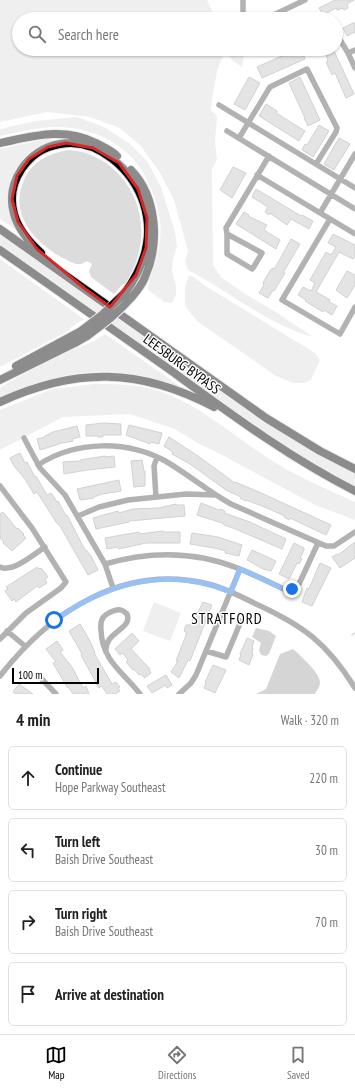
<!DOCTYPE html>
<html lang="en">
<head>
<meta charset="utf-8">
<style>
  body { margin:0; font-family:"PT Sans Narrow",sans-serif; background:#f2f2f2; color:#222 }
  .scale { position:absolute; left:12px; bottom:10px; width:87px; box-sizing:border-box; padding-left:4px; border:2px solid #000; border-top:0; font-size:11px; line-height:14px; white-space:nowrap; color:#000; -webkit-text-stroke:3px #fff; paint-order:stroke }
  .stop { position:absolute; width:12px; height:12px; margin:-9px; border:3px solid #1a73e8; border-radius:50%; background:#fff }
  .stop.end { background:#1a73e8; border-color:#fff; box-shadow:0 1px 4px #0008 }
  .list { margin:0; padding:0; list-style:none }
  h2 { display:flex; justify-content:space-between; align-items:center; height:52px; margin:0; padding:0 16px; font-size:17px }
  h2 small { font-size:13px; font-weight:400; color:#767676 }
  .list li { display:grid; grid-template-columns:26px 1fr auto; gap:12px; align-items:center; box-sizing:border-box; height:64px; margin:0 8px 8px; padding:0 8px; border:1px solid #e0e0e0; border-radius:6px }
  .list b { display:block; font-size:15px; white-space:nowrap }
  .list p { margin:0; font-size:13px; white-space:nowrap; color:#767676 }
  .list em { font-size:13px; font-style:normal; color:#767676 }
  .icon { flex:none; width:22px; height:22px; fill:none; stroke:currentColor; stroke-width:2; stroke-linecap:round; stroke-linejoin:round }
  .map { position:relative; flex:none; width:355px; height:694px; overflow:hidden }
  .search { position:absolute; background:#fff; box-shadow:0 1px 3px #0004; left:12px; right:12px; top:12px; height:44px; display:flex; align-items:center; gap:10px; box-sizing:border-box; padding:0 14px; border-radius:22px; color:#767676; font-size:15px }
  .sheet { height:340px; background:#fff }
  nav { display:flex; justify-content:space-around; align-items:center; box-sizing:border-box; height:56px; border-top:1px solid #e0e0e0; background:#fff; font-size:11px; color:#767676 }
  nav a { display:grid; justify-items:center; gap:2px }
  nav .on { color:#000 }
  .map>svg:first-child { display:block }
  .green { fill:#dcdcdc }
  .water { fill:#a3a3a3 }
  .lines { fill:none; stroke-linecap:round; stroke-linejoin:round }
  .stream { stroke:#a3a3a3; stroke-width:1.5 }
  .building { fill:#c4c4c4; stroke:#999 }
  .highway-casing { stroke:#dbdbdb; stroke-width:10 }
  .minor { stroke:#555; stroke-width:5.5 }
  .highway { stroke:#000; stroke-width:8 }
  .highway-bridge-casing { stroke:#dbdbdb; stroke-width:10; stroke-linecap:butt }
  .highway-bridge { stroke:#000; stroke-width:8 }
  .route { stroke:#1a73e8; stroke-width:5 }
  .marked { fill:none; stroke:#d62828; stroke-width:3; stroke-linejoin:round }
  .labels { text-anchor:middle; stroke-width:3; stroke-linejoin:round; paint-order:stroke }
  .street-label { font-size:14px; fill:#000; stroke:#fff }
  .neighbourhood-label { font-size:15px; letter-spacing:1px; fill:#000; stroke:#fff }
</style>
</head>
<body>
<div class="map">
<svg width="355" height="694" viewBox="0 0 355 694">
  <rect width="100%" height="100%" fill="#fff"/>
  <path class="green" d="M0,0H207L216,19H19V49H240L244,56L242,67L233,61L228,55L225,54C217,60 212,99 211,110L217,116L215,142L217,159L212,169L213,265L222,278L245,294L279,314L313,337C267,324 230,292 188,270L185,261L188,251L174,200L159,171L140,145L120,128L90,117L47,112L0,122Z
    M77,117L104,127L129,143L147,161L161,187L175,232L177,246L173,259L172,271L176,286V295L172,303L164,302L148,290C148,283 151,276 153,269C158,255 162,238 160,222C158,199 144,167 126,152C108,136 84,128 60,127C39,126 20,132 0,136V129L35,121Z
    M45,139L58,140C15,152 0,189 16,230L0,219V149Z
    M69,150C116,153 149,201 140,247C138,260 132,272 125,284H123L114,294L91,277L89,271L92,264L87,261L81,264H76C42,251 5,217 25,178C34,160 50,153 69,150Z
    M0,234L259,418L322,457L355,474V486L315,465L264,433L0,246Z
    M0,259L84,319L70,328V330L0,367Z
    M189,275L194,277L204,285L315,353L320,360L311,380L305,383H293L276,376L197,321L185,306V288Z
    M105,334L184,389C143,372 99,366 55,378C36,383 18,392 0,400V388L4,385L63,353L90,343Z
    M93,384C114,384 136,384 156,390C201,404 236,439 276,463C300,478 329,490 355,502V520L315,505L222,455L194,441L175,429L130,414L63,417L0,450V410L52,389Z
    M154,602L181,613L170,641L143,631Z"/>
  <path class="water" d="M256,628L269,631L276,636L269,654L266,656L261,655L259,650L261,643L252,637Z
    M293,649C300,655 320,673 320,682C320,687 317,690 315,694H256L266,689L280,654Z"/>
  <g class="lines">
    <path class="stream" d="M352,635L355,633"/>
  </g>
  <path class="building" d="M335,0H354L347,4L348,8L344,10L343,8L337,10L336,8L323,15L319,8Z
    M353,23H355V32L347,36L343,28Z
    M292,49H301L305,59L262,78L257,67L293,51Z
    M334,51L354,94L346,98L335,73L332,75L326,62L328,61L326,55Z
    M249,77L260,83L245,110L234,104Z
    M300,77L320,120L308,126L304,118H305L289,83Z
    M266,104L277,111L276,113L305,131L299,141L259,116Z
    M319,125L329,131L313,157L302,150L305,144L307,145Z
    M339,138L350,144L334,170L324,164Z
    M233,167L246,173L232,198L220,190Z
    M256,189L301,216L302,215L313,221L309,229L291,219L287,225L270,213L269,215L265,212L268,207L252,197Z
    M244,212L249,215L248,216L267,225L264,230L280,240L276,249L236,224Z
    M333,234L355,245V256L353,259L339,252L316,292L327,298L330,300L329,302L337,306L332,315L324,310L323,312L305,301L306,300L298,295L303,287L311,291L315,283L310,280L326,252L331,255L336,247L328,243Z
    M291,239L300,244L283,273H285L274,291L273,290L268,298L259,293L264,285L263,284L264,281L271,269L275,268Z
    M347,271L355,275V285L347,298L336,290Z
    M103,423L121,424V435H103V437H98V436H86V425Z
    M129,425L162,433L159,444L151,442L150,444L126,435Z
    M77,426L80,437L72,439L73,441L62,443L40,450L37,439L45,437V436L53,432Z
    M169,437L198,456L235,483V482L259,492L331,525L326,535L290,518L289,520L284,517L285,516L262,506L246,500V501L240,498L241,497L226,490L190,464L172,454L173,452L164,446Z
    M20,453L25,463L27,462L35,477L36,476L47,495L51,493L52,494L57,502L58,501L66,516L67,515L85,550H86L91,556L98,570L88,575L60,526L56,522L37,492L34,494L25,479L14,466L10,458Z
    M105,456V457L114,456L115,467L87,470L64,474L63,462L80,461V460Z
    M142,460L144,471H145V486L134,487L131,461Z
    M119,480L121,491L102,494L94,497V498L80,500L77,489Z
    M201,503L219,510L220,509L225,511L224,513L250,522L286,539L282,549L233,528L224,525L222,523L197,515Z
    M176,504V505H184L185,516L129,521V522L96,529L93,518L118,511L119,513L133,509L159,508Z
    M3,512L17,529L18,528L24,534L23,535L26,538L12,551L3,543L4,542L0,538V514Z
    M163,531V532H180V543H146L119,549L118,547L107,549L105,538L139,532V534Z
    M192,533L218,537L242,545L239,556L225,553L226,551L214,548L190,544Z
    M355,542V558L340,568L332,557L337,554L338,555Z
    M294,543L304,548V550L300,558L302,559L299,564L297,563L289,579L279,574Z
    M252,550L276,561L271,571L263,569L247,560Z
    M320,563L331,568L312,606L302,602L307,588L309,589Z
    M37,567L39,569L41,568L48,577L45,579L47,583L39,588L37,586L16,602L14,599L12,601L5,591L8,589L6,587Z
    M203,602L212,605L190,661L188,660L179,678L171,672L178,661H176L186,635V632L184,631L186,625H190L195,613L197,614Z
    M80,624L90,641L95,653H94L112,684L116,682L120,687L118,688L120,691L115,694H107L102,686L99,688L81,655L82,654L69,631Z
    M132,633L139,641L131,649L150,669L149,670L151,673L145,678L140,674L139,675L134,669L133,670L126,662L128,660L123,653L120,655L115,649Z
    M247,638L254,641L252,647L253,648L252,654H253L249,665L239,660L241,655L240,654Z
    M57,641L63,650L60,652L72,667L83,688L86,686L89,694H73L69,688L67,687L53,663L56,662L46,649Z
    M213,665L226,670L215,693L204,688L206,683L205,682Z
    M166,675L172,685L167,688L166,685L152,693L147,686Z
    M19,684L33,694H16L13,692Z"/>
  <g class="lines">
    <g class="highway-casing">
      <path id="highway" d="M0,143C34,136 63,127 96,143C103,147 111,150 117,156
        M131,170C157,197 160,243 145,277C142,285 137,291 131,298
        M0,229L266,418L320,451L355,469
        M0,250C58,291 115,331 173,372C232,415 290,458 355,491
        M41,253C30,243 18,229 14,214C5,182 28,149 60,144C98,137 133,170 144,204C154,236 144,267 125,293
        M16,366L81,331
        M0,380L75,343L87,336
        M0,402C76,367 140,368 214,407"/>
    </g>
    <path class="minor" d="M243,19V0
      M265,19L305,0
      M336,33L348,53
      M355,50L348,53L355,68
      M219,105L355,188
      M227,131L355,209
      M239,138L270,87L307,69L337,128L336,132L316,164
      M257,175L355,234
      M320,213L355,154
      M330,219L282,300L340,334L355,307
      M227,234L262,253L253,268L252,269L227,254Z
      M227,234L226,228L269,156
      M24,438L40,468L65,495L105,564C150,551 196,551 240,569C255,575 269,582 284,589C290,590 295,589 299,584L318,543
      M38,465C76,440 128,440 167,462C189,475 209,492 231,504L326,546H334L355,532
      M0,486L32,528L66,582L61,588L26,613L0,639
      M156,497L154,466L157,457
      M78,516L99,507L128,500L186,494L215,495
      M105,564L113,588
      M0,567C13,573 34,554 45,547
      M7,631L25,646
      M206,651L226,657L241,621
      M106,652C104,631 133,630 127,614C122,609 119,609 113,611C103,615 100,619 101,630C102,661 123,672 140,694
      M0,676C50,612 123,563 208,584C225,588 240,596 256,604C304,626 327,643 355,688
      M39,676L56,694
      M179,694L191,683L196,675L240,569"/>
    <use href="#highway" class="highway"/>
    <g class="highway-bridge-casing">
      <path id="highway-bridge" d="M81,331L102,315L125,293
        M87,336C103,324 118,313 131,298"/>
    </g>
    <use href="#highway-bridge" class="highway-bridge"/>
  </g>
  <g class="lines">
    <path class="route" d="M54,620C110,582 166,566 231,592L240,569L284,589H292"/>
  </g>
  <path d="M0 0H355V694H0ZM66,143L93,148L119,163L138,189L147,218L146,248L136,275L110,307L84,288L37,249L18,222L12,199L17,176L29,159L48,147Z" fill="#fff" fill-opacity=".55" fill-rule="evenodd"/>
  <path class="marked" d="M66,143L93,148L119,163L138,189L147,218L146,248L136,275L110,307L84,288L37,249L18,222L12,199L17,176L29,159L48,147Z"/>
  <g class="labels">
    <g class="street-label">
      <text transform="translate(182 364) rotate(36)" y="5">LEESBURG BYPASS</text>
    </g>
    <g class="neighbourhood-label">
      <text x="227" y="624">STRATFORD</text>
    </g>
  </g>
</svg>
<div class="scale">100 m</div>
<div class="stop" style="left:54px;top:620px"></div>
<div class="stop end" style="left:292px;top:589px"></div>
<div class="search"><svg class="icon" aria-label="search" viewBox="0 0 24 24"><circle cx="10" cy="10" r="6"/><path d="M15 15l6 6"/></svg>Search here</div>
</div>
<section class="sheet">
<h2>4 min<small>Walk · 320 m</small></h2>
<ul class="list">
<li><svg class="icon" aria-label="ahead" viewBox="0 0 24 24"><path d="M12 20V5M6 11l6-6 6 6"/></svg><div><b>Continue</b><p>Hope Parkway Southeast</p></div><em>220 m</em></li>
<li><svg class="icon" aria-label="left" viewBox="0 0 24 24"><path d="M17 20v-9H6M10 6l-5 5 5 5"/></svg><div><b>Turn left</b><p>Baish Drive Southeast</p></div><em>30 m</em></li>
<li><svg class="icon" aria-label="right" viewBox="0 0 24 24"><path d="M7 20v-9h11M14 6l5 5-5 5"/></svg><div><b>Turn right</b><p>Baish Drive Southeast</p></div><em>70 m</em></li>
<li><svg class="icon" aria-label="arrive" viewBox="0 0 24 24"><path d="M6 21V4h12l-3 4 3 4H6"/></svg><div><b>Arrive at destination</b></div></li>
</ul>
</section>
<nav>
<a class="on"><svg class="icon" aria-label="map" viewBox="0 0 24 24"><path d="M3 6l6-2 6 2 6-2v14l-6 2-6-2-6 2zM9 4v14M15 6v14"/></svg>Map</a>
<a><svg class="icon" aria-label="directions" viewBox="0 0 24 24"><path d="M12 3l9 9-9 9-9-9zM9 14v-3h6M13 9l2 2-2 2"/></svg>Directions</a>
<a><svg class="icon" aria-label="saved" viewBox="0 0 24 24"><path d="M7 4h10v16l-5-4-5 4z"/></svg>Saved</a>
</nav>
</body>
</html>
